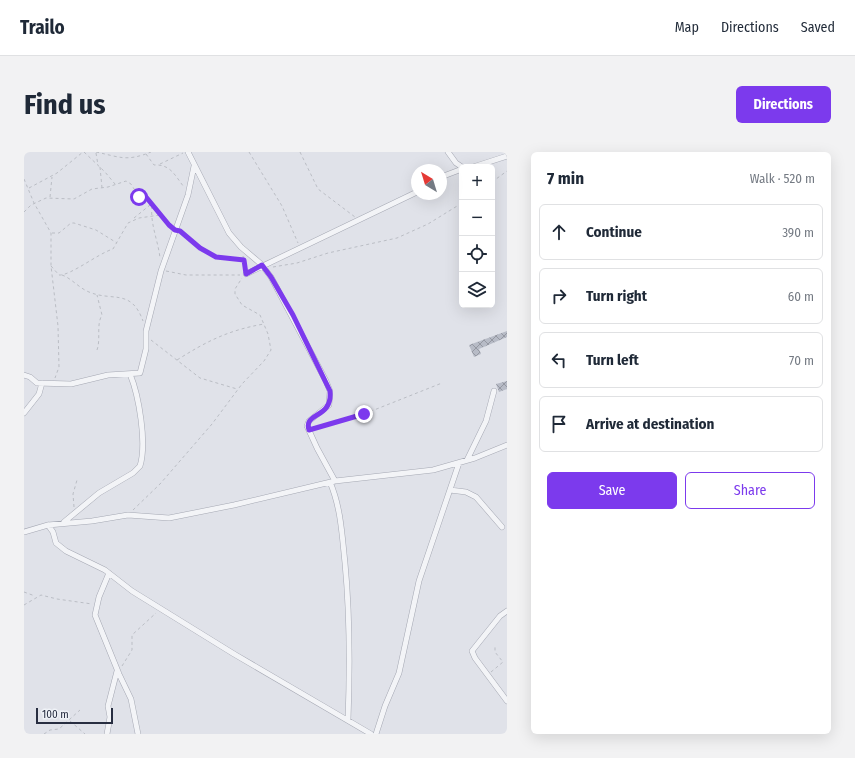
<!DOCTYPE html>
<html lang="en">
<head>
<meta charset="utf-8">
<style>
  body { margin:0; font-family:"Fira Sans Condensed",sans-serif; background:#f2f2f3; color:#1f2937 }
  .controls { position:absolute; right:12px; top:12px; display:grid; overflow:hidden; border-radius:6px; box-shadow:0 4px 16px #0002 }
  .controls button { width:36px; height:36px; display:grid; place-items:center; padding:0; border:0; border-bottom:1px solid #e0e1e3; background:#fff; color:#1f2937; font:20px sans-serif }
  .compass { position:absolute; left:387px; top:12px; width:36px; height:36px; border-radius:50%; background:#fff; box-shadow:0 4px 16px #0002; rotate:322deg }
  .scale { position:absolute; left:12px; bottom:10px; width:77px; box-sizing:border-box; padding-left:4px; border:2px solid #282e41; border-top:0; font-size:11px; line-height:14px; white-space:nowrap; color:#282e41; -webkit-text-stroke:3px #eff2f7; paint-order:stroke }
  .stop { position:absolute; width:12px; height:12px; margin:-9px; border:3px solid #7c3aed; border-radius:50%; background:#fff }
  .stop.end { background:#7c3aed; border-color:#fff; box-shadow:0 1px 4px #0008 }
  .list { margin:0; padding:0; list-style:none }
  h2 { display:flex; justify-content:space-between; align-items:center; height:52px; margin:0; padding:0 16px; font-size:17px }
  h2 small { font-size:13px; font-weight:400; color:#747a83 }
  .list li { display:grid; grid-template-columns:26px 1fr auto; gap:12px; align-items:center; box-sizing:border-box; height:56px; margin:0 8px 8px; padding:0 8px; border:1px solid #e0e1e3; border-radius:6px }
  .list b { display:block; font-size:15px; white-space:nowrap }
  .list em { font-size:13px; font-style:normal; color:#747a83 }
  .actions { display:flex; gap:8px; padding:12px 16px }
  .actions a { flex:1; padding:9px 0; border:1px solid #7c3aed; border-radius:6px; text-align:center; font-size:14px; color:#7c3aed }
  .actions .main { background:#7c3aed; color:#fff }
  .icon { flex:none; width:22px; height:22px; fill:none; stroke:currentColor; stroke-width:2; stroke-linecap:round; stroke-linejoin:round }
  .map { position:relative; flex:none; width:483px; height:582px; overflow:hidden; border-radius:6px }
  header { display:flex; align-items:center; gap:24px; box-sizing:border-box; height:56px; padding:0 20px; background:#fff; border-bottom:1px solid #e0e1e3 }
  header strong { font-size:19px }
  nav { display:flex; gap:22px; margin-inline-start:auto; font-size:14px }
  .intro { display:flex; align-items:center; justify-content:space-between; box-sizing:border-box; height:96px; padding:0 24px }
  h1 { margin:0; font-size:28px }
  .button { padding:10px 18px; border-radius:6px; background:#7c3aed; color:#fff; font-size:14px; font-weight:700 }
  main { display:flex; gap:24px; padding:0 24px }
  aside { flex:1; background:#fff; border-radius:6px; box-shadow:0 4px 16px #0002 }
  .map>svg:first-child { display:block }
  .building { fill:url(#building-cross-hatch) }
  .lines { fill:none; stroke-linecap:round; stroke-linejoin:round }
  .minor-casing { stroke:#a5a8b3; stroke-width:6 }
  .path { stroke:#babdc4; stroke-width:1; stroke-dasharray:3 3; stroke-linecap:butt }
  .minor { stroke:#f3f4f7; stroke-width:5 }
  .route { stroke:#7c3aed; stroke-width:5 }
</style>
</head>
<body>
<header>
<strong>Trailo</strong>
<nav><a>Map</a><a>Directions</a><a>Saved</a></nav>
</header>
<div class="intro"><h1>Find us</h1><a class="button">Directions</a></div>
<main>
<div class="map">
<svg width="483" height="582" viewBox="0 0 483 582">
  <defs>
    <pattern id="building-cross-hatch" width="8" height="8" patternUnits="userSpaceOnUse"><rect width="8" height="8" fill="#b7bbc6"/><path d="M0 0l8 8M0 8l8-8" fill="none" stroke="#9598a2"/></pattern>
  </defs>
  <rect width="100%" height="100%" fill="#e0e2e9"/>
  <path class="building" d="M483,179V185L455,197L457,202L450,205L445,193Z
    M483,229V237L475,240L472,232Z"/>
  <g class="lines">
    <g class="minor-casing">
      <path id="minor" d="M164,0L205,81L217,95L237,112L247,125L302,229L306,239L305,253L285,269L283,274L293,296L311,329
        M424,0L432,11L438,15
        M449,15L483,4
        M417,25L438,17
        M222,122L393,40
        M0,223L6,225L13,231L47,232L84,223L116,221L122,197V179L137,119L164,43L170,14
        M0,261L15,242L18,231
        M443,308L462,269L470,239
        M306,330C317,356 318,383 321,411C326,464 326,515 324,568
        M426,338L442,340L452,345L478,375
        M40,370L75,341L109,321L116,314C123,291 115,244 106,222
        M24,373L29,380L32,391L42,399L81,418L108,439L210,502L347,582
        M0,380L24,373L68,369L104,363L145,366L210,353L311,329L409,318L451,306L483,293
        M85,421L75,445L71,463L95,522L107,547L114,582
        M483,459L476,464L448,499L451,506L483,549
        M83,582L86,565L84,554L93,519
        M352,582L361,554L375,521L395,429L435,311"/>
    </g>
    <path class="path" d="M60,0L81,20L91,32
      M72,0C96,5 102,10 127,0
      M225,0L258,54L274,91
      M276,0L294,37L331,65
      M72,1L74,13
      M122,2L130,13C147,12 151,24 160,35
      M136,12L159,1
      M76,15L78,36
      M0,27L10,51L27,81V114L34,174L35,215L31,226
      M468,30L483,19
      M5,36L33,21L59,0
      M26,45L28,25
      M128,54C126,72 134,88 136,106
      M0,60L7,53L22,46L50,47L68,37L84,35L102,29L107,32L115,45L123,46L147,74
      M110,66L126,53
      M157,79L167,90L192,105L220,108
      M28,81H35L47,71H50L72,78L93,91
      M219,104L221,116
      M27,114L35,123C46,124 75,101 89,97L104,71L115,66L136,63
      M249,115L273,111L304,101L373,86L404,72L438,51
      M142,119L162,123H216
      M38,123C47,126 55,136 65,140C89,150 107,136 119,169
      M127,188L176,226L213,237
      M73,198C77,187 72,173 78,163L73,143
      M153,208C183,189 205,178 240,172
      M289,277L340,262L418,231
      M50,355L49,342L53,328
      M109,358L136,332L188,272L218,232L240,209L247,198L244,182L236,163L218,153L211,142V137L218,126
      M0,440L11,444
      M0,453L17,443L33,447L68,452
      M98,514L108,498V483L132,461
      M467,520L479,510L471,500V494
      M46,569L61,582
      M20,582L26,578L35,577L56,558"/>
    <use href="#minor" class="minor"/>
  </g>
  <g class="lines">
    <path class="route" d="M115,45H122L145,73L151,78L156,79L176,96L192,105L220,108L222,122L238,113L247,125L269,163L306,239C309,267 279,260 285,278L340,262"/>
  </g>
</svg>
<div class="controls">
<button>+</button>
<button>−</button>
<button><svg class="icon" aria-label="locate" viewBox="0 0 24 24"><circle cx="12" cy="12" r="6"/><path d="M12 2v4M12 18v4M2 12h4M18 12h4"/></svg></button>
<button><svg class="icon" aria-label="layers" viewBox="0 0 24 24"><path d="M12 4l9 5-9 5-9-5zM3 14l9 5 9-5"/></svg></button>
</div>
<svg class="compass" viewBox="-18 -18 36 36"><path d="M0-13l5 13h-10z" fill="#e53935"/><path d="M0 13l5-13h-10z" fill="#747a83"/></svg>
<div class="scale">100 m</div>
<div class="stop" style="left:115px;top:45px"></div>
<div class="stop end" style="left:340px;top:262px"></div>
</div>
<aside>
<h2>7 min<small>Walk · 520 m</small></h2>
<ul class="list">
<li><svg class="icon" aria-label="ahead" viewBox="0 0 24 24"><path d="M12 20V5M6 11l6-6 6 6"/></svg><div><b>Continue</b></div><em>390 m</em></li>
<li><svg class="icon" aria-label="right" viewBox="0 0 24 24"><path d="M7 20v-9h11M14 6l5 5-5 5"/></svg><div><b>Turn right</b></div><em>60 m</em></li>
<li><svg class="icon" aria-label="left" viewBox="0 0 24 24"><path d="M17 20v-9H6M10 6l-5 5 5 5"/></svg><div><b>Turn left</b></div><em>70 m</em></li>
<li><svg class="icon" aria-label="arrive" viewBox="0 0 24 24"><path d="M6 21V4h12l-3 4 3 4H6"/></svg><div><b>Arrive at destination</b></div></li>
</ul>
<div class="actions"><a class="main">Save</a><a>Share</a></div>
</aside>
</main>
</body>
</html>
